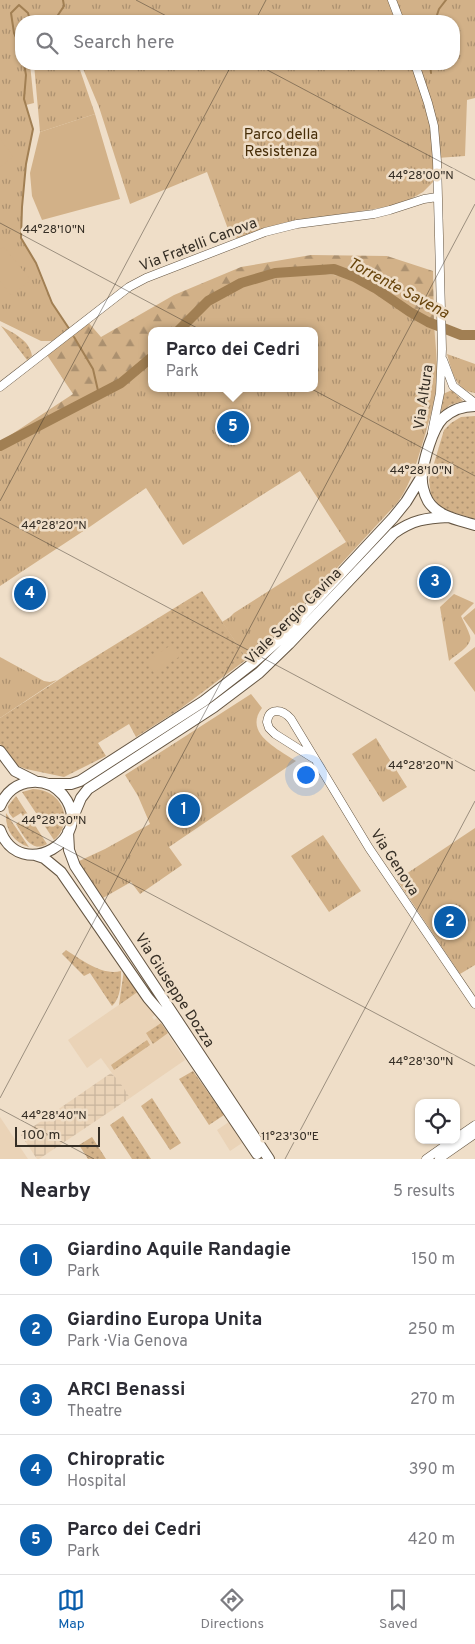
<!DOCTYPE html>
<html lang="en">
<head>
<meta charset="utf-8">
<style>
  body { margin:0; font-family:Overpass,sans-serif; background:#f2f2f3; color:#2b2b33 }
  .controls { position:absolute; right:15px; bottom:15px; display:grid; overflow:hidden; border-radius:10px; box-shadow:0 1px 4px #0004 }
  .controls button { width:45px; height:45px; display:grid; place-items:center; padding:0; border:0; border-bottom:1px solid #e1e1e2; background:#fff; color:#2b2b33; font:25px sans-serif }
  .scale { position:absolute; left:15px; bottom:12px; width:85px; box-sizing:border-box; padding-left:5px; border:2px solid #352e25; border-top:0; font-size:14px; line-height:18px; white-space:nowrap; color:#352e25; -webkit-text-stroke:4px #efdec8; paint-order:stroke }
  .you { position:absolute; left:305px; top:774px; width:18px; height:18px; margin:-12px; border:4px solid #fff; border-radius:50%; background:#1a73e8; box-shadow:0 0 0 8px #1a73e833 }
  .badge { display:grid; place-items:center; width:32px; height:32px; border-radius:50%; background:#095dab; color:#fff; font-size:16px; font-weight:700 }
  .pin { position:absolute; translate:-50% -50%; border:2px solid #fff; box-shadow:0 1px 5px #0006 }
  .popup { position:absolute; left:148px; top:327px; width:170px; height:65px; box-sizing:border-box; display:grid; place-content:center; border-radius:10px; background:#fff; filter:drop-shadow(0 1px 4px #0005); font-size:16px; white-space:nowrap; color:#7c7c81 }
  .popup b { font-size:19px; color:#2b2b33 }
  .popup::after { content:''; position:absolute; left:50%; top:100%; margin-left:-10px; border:10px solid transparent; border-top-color:#fff }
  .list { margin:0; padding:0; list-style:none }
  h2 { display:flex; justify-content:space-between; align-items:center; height:65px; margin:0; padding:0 20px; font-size:21px }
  h2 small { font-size:16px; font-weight:400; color:#7c7c81 }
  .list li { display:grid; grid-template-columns:32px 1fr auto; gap:15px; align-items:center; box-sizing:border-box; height:70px; padding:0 20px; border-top:1px solid #e1e1e2 }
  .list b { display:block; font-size:19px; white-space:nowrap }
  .list p { margin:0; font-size:16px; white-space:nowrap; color:#7c7c81 }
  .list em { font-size:16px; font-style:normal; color:#7c7c81 }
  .icon { flex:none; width:28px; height:28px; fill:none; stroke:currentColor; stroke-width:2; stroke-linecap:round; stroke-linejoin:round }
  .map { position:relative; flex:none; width:475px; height:1159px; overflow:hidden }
  .search { position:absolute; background:#fff; box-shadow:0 1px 4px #0004; left:15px; right:15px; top:15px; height:55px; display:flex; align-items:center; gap:12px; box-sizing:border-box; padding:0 18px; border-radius:20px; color:#7c7c81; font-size:19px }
  .sheet { height:415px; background:#fff }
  nav { display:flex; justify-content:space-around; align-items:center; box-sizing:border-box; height:70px; border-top:1px solid #e1e1e2; background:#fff; font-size:14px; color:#7c7c81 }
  nav a { display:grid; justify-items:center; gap:2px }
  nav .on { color:#095dab }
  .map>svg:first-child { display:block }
  .built { fill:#ead3b7 }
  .industrial { fill:url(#industrial-grid) }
  .grass { fill:url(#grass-dots) }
  .forest { fill:url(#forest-firs) }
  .park { fill:url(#park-tufts) }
  .pitch { fill:#d2b188 }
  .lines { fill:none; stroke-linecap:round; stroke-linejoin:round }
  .stream { stroke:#a17f53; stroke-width:2 }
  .river { stroke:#a17f53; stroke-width:10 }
  .tertiary-casing { stroke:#655643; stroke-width:9 }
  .primary-casing { stroke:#655643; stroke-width:12 }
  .tertiary { stroke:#fff; stroke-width:8 }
  .primary { stroke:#fff; stroke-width:10 }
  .ticks { fill:none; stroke:#352e25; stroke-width:1; stroke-opacity:0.45 }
  .labels { text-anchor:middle; stroke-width:5; stroke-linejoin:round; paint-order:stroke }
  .park-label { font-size:15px; fill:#462d07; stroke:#efdec8 }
  .street-label { font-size:15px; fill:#352e25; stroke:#efdec8 }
  .water-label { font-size:16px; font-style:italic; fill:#68450d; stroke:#efdec8 }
  .ticks-label { font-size:12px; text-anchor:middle; fill:#352e25; stroke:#efdec8; stroke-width:5; stroke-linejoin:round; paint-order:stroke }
</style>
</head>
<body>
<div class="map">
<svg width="475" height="1159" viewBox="0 0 475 1159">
  <defs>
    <pattern id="industrial-grid" width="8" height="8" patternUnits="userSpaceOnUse" patternTransform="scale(1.25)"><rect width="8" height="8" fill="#ead3b7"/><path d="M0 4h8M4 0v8" fill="none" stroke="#c9b59d"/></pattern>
    <pattern id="grass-dots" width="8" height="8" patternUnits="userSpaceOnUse" patternTransform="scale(1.25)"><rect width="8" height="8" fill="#d2b188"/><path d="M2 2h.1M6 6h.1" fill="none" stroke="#ab906f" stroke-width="1.8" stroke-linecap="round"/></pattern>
    <pattern id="forest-firs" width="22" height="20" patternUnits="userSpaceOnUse" patternTransform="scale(1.25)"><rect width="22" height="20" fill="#d2b188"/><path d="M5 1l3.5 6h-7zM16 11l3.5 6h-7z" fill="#ab906f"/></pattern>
    <pattern id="park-tufts" width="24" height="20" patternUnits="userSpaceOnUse" patternTransform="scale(1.25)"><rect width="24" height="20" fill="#d2b188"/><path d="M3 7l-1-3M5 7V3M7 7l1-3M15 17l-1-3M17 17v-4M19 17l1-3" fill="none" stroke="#ab906f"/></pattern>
  </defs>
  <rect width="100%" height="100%" fill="#efdec8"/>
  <path class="built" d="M139,991L156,1014L152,1017L154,1020L157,1018L185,1060L130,1098L101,1058L87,1068L68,1040Z
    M0,1117L28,1159H0Z
    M229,1122L242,1143L230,1151L217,1130Z"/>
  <path class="industrial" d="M111,1073L119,1081L130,1098L39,1159H37L21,1135Z"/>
  <path class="grass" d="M1,326C13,333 30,340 32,356L27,360Z
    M452,390L463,401L450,405L441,412L443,394Z
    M475,416V519L442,509L431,495L429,480L444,430L451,423L461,417Z
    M202,591L247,659L180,709L136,737L129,724L98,743L106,756L64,777L26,769L18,766L10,759L0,744V718L69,673Z
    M33,789C61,789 76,821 54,840L22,792Z
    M16,796L47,844C31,853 24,836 16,824L24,818L21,813L13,818L9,813L8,806Z
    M6,813L29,847C13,842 5,829 6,813Z
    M66,950C82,960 102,976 121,971C121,983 121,998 112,1006L90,973L84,976L62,954Z
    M124,970L139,991L119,1005Z
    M161,1023L168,1033L153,1044L146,1033Z
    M147,1040L150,1045L114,1070L111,1065Z
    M193,1071L224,1115L209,1125L179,1079Z
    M152,1098L181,1143L170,1150L141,1106Z
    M123,1116L151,1159H132L110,1125Z
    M92,1137L106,1159H88L79,1145Z"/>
  <path class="forest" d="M311,255L387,256L433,271L434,322L410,311L355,278L304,271L275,273L241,283L208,301L178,331H152V355L121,383L0,446V442L73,394L45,352L88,322L101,337L174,295L241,267Z"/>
  <path class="park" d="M0,0H475V98L467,100L465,156L437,158L434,181L423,192L409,200L387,207L283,223L239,241L228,229L207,172L130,204L99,107L81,64H454V21H21V64H30L34,103L26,105L33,129L26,164L22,207L21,238L36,263L52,303L69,329L52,341H41L0,321Z
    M34,64H78L95,114L40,132Z
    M304,271L355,278L410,311L434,322C435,344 439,368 436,390C434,406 429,420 425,435C418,458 412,482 398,502L278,632L247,659L222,622L230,617L234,613L346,542L300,471L183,545L146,488L91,526L0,586V447L121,383L152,355V388H314V331H177L208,301L249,280Z
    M447,354L475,364V393C455,390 452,371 447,354Z
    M454,594L474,603L461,616C464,623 468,629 470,636C473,646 455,655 449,661L440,607Z
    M0,657L44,681L50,682L57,680L0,718Z
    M251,694L262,708C243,733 278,749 296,761L169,847L182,865L140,894L131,882L103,898L77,862L105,849L150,824L138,796L125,775Z
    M376,738L407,787L383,802L352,754Z
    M475,828V965L460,974L397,880Z
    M323,835L361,891L329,912L291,856Z"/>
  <path class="pitch" d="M95,114L120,199L42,220L32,196L30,173L40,132Z
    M0,138L13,157L0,167Z
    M4,247L31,280L11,295L0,281V249Z
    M475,608V635L463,618Z
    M171,645L179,657L154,673L146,662Z
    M475,647V692L454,663Z
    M453,929L465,945L455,952L444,936Z"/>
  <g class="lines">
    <path class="stream" d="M54,21L64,6L63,0
      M435,21L439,9L446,0
      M21,48L14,33L11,13L19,5L28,13L30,21
      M24,64L26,75L24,99L33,129L26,164L22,207L21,238L36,263L52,303L70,330
      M430,64L431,73
      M74,337L93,369L99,395"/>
    <path class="river" d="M178,331L208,301L241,283L275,273L334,269L355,277L375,288L410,312L428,322L461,335H475
      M0,446L121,383L152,357"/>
    <g class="tertiary-casing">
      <path id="tertiary" d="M392,0L400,21
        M415,64L428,103L434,126L437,161L442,349L440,393L432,432
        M443,360L453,386L475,403
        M0,387L129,287L146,278L265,232L297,224L374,214L390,210L424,199L437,197
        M313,758L275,734L269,728L267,722C269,707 282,709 291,719L369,848L475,1004
        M456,1138L475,1125
        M426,1159L453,1140
        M439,1159L475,1134"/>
    </g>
    <g class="primary-casing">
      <path id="primary" d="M475,406C463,406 452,410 443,418C432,429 424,460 422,475C421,483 424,494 428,501C438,517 459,520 475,525
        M0,751L15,771L35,781
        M48,784H71L80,781L204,701L253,663L280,639L393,518L406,502L422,476
        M0,806C6,792 17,783 32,782C44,781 55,786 63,795C98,839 20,884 0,830
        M71,822L81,798L88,789L214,707L259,673L289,644L394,533C413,520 425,518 449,517
        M68,832L69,850L75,866L269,1159
        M35,855L44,858L61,872L148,998L166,1019L257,1154"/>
    </g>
    <use href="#tertiary" class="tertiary"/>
    <use href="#primary" class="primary"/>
  </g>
  <path class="ticks" d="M136,0L176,21M255,21L266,0M256,64L475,180M0,223L475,476M0,501L232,64M0,518L475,771M0,814L475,1066M0,1098L475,204M0,1109L94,1159M285,1159L475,801"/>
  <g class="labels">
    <g class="park-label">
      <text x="281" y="139">Parco della<tspan x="281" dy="17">Resistenza</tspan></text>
    </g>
    <g class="street-label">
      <text transform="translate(198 244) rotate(-21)" y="5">Via Fratelli Canova</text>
      <text transform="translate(423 397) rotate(-82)" y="5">Via Altura</text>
      <text transform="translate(293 616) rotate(-45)" y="5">Viale Sergio Cavina</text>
      <text transform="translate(395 862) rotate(57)" y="5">Via Genova</text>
      <text transform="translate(175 990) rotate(57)" y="5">Via Giuseppe Dozza</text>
    </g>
    <g class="water-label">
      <text transform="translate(399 287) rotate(28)" y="6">Torrente Savena</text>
    </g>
  </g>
  <g class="ticks-label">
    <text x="421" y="179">44°28'00"N</text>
    <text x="54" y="233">44°28'10"N</text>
    <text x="421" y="474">44°28'10"N</text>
    <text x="54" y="529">44°28'20"N</text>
    <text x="421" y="769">44°28'20"N</text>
    <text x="54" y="824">44°28'30"N</text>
    <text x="421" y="1065">44°28'30"N</text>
    <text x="54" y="1119">44°28'40"N</text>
    <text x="290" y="1140">11°23'30"E</text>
  </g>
</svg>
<div class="controls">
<button><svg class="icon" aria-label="locate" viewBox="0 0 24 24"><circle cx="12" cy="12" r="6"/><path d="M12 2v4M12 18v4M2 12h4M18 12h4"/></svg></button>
</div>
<div class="scale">100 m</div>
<div class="you"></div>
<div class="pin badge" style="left:184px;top:810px">1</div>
<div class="pin badge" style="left:450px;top:922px">2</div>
<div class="pin badge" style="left:435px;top:582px">3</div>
<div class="pin badge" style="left:30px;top:594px">4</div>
<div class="pin badge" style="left:233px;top:427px">5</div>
<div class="popup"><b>Parco dei Cedri</b>Park</div>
<div class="search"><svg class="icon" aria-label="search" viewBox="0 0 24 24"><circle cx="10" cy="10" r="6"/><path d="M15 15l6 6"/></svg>Search here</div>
</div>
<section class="sheet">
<h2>Nearby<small>5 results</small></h2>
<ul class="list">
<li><span class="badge">1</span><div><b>Giardino Aquile Randagie</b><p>Park</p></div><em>150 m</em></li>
<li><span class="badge">2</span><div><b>Giardino Europa Unita</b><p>Park · Via Genova</p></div><em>250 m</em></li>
<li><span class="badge">3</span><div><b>ARCI Benassi</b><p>Theatre</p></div><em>270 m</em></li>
<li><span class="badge">4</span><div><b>Chiropratic</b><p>Hospital</p></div><em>390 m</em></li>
<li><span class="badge">5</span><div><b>Parco dei Cedri</b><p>Park</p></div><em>420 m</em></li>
</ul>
</section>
<nav>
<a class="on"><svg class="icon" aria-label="map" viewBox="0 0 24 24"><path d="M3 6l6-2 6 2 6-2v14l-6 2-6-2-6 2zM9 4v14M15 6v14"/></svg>Map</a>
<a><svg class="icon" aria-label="directions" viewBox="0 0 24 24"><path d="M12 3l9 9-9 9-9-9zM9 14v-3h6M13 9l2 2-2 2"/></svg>Directions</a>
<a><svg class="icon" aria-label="saved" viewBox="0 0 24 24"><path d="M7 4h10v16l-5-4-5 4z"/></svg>Saved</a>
</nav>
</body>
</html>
